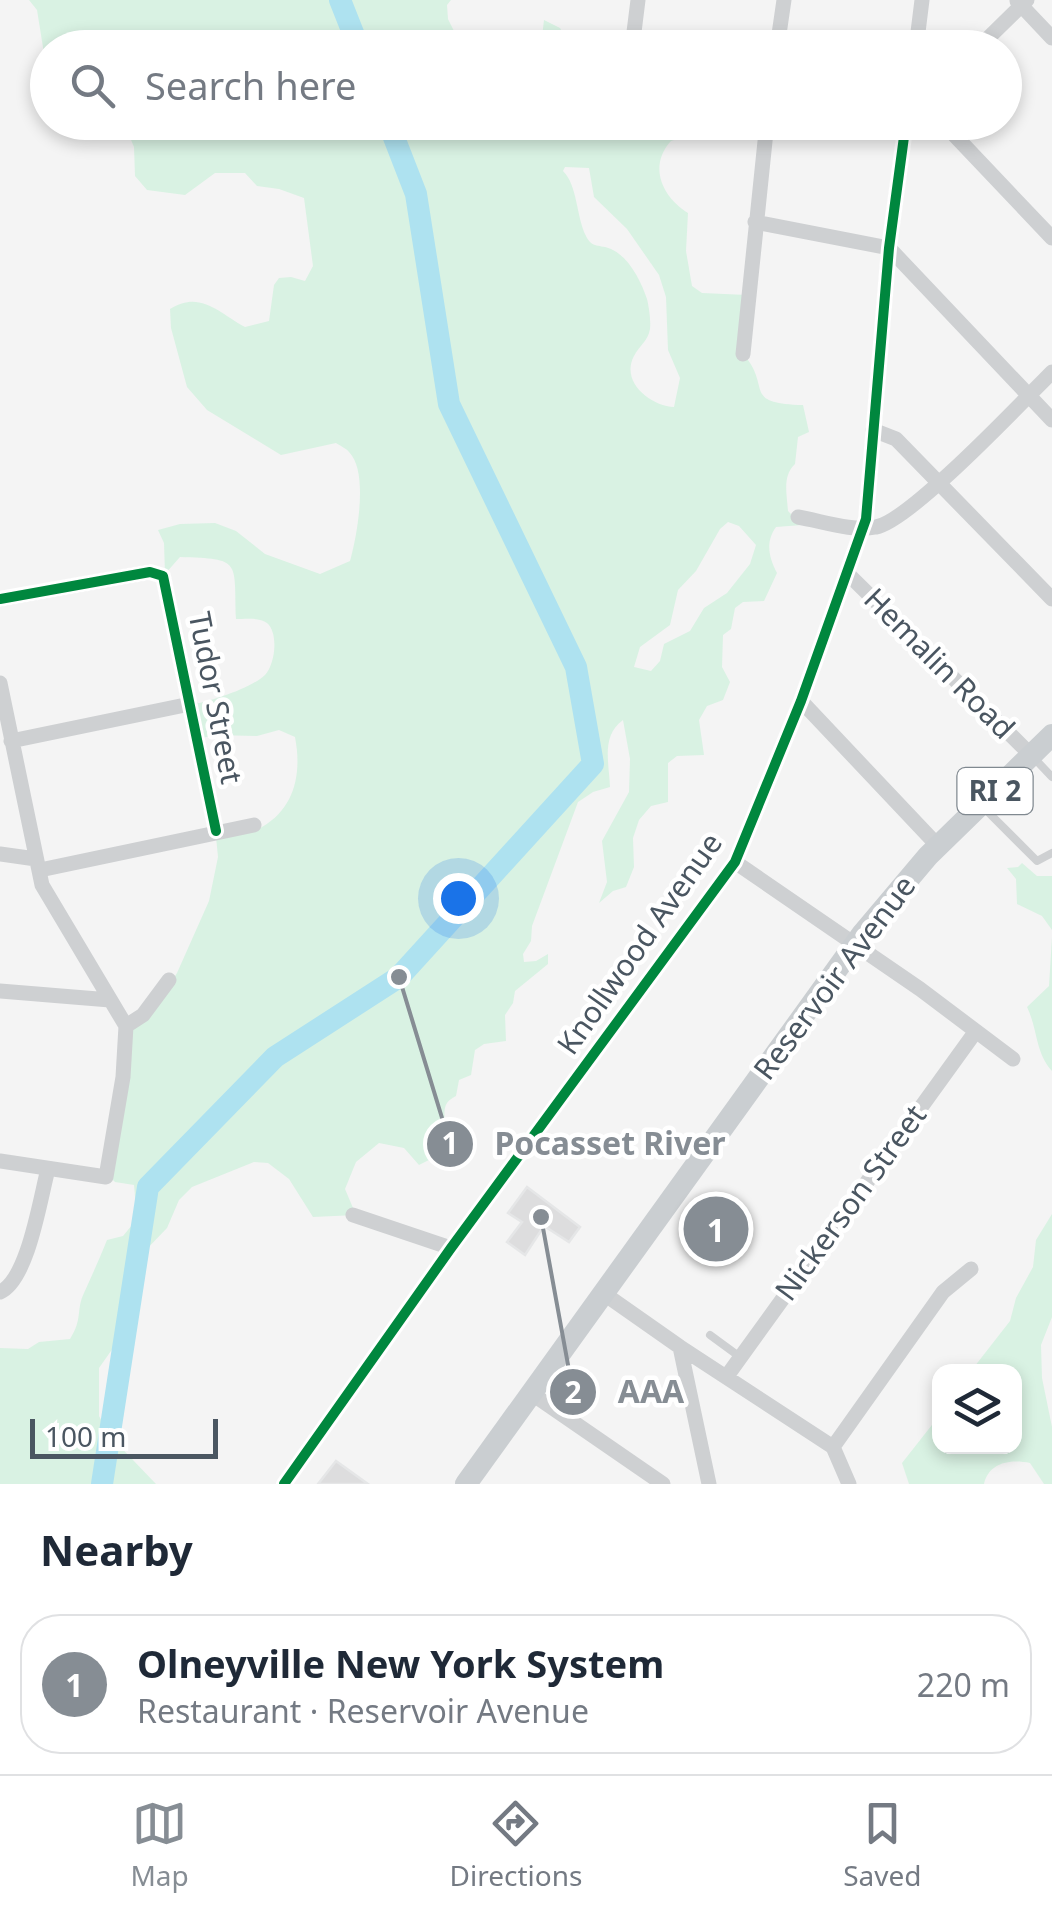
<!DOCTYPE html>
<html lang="en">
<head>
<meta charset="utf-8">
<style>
  body { margin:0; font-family:"Noto Sans",sans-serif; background:#f6f6f7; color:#1f2937 }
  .controls { position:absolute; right:30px; bottom:30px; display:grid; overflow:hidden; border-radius:20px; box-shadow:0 5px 15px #0003 }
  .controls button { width:90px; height:90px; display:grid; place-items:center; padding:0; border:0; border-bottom:2px solid #e0e1e3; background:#fff; color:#1f2937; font:50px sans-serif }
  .scale { position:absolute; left:30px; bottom:25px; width:188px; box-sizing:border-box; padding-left:10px; border:5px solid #4a5661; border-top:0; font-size:28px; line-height:35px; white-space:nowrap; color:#4a5661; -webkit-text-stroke:8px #fff; paint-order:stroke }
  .you { position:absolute; left:458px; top:898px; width:35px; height:35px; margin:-25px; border:8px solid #fff; border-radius:50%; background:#1a73e8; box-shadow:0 0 0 15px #1a73e833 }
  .badge { display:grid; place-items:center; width:65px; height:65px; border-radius:50%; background:#868d94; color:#fff; font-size:32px; font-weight:700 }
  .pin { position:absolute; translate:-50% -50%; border:5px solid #fff; box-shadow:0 2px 10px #0006 }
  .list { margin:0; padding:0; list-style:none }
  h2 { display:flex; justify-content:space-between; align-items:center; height:130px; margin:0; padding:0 40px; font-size:42px }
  h2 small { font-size:32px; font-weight:400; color:#747a83 }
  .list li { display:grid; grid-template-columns:65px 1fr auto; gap:30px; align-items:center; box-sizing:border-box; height:140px; margin:0 20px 20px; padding:0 20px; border:2px solid #e0e1e3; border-radius:40px }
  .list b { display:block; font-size:38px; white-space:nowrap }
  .list p { margin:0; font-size:32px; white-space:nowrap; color:#747a83 }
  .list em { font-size:32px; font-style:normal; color:#747a83 }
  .icon { flex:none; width:55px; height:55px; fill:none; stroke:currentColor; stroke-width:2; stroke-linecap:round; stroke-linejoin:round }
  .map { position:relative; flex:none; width:1052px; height:1484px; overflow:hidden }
  .search { position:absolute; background:#fff; box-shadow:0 5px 15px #0003; left:30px; right:30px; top:30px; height:110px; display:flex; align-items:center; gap:25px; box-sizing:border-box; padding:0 35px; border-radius:55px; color:#747a83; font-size:38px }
  .sheet { height:290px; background:#fff }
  nav { display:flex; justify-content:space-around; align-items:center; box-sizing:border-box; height:140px; border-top:2px solid #e0e1e3; background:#fff; font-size:28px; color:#747a83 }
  nav a { display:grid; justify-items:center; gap:5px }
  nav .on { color:#868d94 }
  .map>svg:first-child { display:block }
  .green { fill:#d9f2e3; fill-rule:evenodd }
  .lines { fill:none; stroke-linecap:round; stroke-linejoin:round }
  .river { stroke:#aee2f0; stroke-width:22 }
  .building { fill:#ddddde; stroke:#e5e6e7; stroke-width:2.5 }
  .lane { stroke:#ced0d2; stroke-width:8 }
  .street { stroke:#ced0d2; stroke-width:15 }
  .primary { stroke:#caced1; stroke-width:22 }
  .cycleway-casing { stroke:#fff; stroke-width:16 }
  .cycleway { stroke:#00873e; stroke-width:10 }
  .labels { text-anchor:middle; stroke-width:9; stroke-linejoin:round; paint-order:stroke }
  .shield { fill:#fff; stroke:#808990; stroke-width:2.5 }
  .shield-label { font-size:28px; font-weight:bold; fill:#4a5661 }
  .street-label { font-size:30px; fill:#4a5661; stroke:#fff }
  .leader { fill:none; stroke:#868d94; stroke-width:4 }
  .callout-dot { fill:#868d94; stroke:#fff; stroke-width:4 }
  .mark-label { font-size:30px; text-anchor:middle; font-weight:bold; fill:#fff }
  .callout-label { font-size:32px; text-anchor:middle; font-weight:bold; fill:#868d94; stroke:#fff; stroke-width:9; stroke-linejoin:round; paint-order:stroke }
</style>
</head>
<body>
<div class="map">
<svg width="1052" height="1484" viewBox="0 0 1052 1484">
  <rect width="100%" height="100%" fill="#f4f4f4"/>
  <path class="green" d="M29,0H451L447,5L448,19L462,47L48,48L47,72L37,10Z
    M544,20L560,28L571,47H536L542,37Z
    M632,122L644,131L684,133L683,137L671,141C648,166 662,197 688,213L686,251L692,286L702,293L747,295L743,354C773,387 740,403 803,405L809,432L798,437L795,464C782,476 787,495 788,511L802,525L776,527C765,542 769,558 777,573L764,601L743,602L735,608L731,629L723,635L722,667L730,682L723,700L707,706L699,720L704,755L677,756L668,763V802L651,806L639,820L633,838L634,867L626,887L613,891L599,903L607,882L602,841L629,792L630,759L623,720C601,736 609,762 610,787L593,792L578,802L532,926L531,941L523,954L524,962L536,961L548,954V964L515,991L513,1003L505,1015L506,1041L484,1044L475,1050L471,1075L459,1080L456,1096C437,1105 449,1118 442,1134C438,1143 434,1146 433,1158L419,1165L404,1148L379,1143L356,1162L345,1189L356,1215L313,1217L289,1179L268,1163L254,1162L192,1187L179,1200L167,1228L143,1253L141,1286L129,1307L118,1341L99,1368V1416L109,1435L156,1484H0V1348L28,1349L39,1342L70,1339C83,1319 76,1309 84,1293C92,1275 100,1258 107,1240L123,1236L137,1219L134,1185L115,1182L107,1174L129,1032L159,1002L177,973L209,901L218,857L216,837C230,832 249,834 262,827C295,808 302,773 295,737L279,730L257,736L214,735L199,739L191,705C211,701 250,689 265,675C275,665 279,633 267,623C260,617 244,619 236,619C234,560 242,559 180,557L165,574L164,543L158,530L180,524L215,523L236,531L265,554L320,574L350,561C357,536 369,472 349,452C346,448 340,446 336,443L281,455L207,410L187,387L171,328L170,309C200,290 218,312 245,327L269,321L274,285L279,278L291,277L305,281L313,266L304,198L279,189L257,186L245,173H215L185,195L147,190L135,176L134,147L124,123ZM565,167L589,168L594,197L627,229L659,275L666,297L668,350L680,378L674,407C651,406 620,382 634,356C639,346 648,341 650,329C651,321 649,307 647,299C641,281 629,257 611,249C600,244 592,249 586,236C576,216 578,186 563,171ZM728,522L739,526L756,545L750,564L727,593L704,608L690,631L664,644L660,661L651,671L634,667L640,647L670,625L678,590L696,571L720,529Z
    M1022,863L1037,876H1052V930L1042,916L1017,904L1016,879L1007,868L1018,867Z
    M1052,937V1071C1035,1052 1038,1030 1027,1007L1049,986Z
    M1052,1214V1317L1041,1345L1042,1378L1052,1427V1484H1044L1030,1463C1011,1459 989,1462 984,1484H909L902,1463L939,1416L940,1446H1014V1372L971,1371L1010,1321L1016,1298L1033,1267L1036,1240Z"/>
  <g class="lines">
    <path class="river" d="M340,0L359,48
      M102,1484L148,1187L275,1057L399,977L593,764L576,667L449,404L416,194L388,122"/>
  </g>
  <path class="building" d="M527,1187L580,1227L569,1242L544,1226L525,1255L507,1242L522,1222L508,1213Z
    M715,1209L735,1223L717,1250L697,1236Z
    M336,1461L368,1484H318Z"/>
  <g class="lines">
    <path class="lane" d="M1034,758L1052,777
      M982,806L1037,861L1052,853
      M710,1335L740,1357"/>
    <path class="street" d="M1017,1L1052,38
      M632,48L638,0
      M777,48L784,0
      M916,48L922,0
      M978,48L1027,0
      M942,122L1052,238
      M755,222L889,248L1052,420
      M743,354L767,122
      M873,430L896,439L1052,599
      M798,517C822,521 852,532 876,527C910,521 1022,402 1052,372
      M847,573L1031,755
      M0,599L150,572L163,576L216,831
      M0,683L42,885L126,1026
      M801,701L938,846
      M11,741L190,704
      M0,854L36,859
      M735,862L920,989L1013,1059
      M40,870L254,825
      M0,991L110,1000
      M126,1026L143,1015L169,980
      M0,1161L106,1177L123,1077L126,1026
      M353,1215L451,1248
      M0,1292C28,1280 40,1199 48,1169
      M603,1293L680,1347L833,1447L849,1484
      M680,1347L709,1484
      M727,1376L976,1031
      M531,1393L663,1484
      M833,1447L943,1292L971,1269
      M284,1484L451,1248L735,862L801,701L866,519L889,248L906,122"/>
    <path class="primary" d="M466,1484L863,933L928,856L1052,735"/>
    <g class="cycleway-casing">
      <path id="cycleway" d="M0,599L150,572L163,576L216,831
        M284,1484L451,1248L735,862L801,701L866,519L889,248L906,122"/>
    </g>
    <use href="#cycleway" class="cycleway"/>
  </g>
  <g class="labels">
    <rect class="shield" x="957.5" y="768" width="75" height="46" rx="8"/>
    <g class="shield-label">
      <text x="995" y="801">RI 2</text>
    </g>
    <g class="street-label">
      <text transform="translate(939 664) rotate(45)" y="10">Hemalin Road</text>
      <text transform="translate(215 698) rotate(79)" y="10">Tudor Street</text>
      <text transform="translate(640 944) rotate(-55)" y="10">Knollwood Avenue</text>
      <text transform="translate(835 978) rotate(-53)" y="10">Reservoir Avenue</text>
      <text transform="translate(851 1203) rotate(-54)" y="10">Nickerson Street</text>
    </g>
  </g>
  <path class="leader" d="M399 977L450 1144M541 1217L573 1392"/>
  <g class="callout-dot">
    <circle cx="399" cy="977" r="10"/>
    <circle cx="541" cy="1217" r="10"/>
    <circle cx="450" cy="1144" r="25"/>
    <circle cx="573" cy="1392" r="25"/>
  </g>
  <g class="mark-label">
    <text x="450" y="1154">1</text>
    <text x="573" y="1403">2</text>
  </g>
  <g class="callout-label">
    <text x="610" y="1155">Pocasset River</text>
    <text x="651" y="1403">AAA</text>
  </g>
</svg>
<div class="controls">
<button><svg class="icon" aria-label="layers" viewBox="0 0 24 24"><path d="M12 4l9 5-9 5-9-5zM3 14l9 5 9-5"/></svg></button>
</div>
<div class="scale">100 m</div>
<div class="you"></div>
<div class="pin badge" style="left:716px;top:1229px">1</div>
<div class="search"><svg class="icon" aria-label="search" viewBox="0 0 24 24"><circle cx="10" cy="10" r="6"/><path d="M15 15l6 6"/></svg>Search here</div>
</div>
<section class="sheet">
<h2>Nearby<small></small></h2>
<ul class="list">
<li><span class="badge">1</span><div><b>Olneyville New York System</b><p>Restaurant · Reservoir Avenue</p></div><em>220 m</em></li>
</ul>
</section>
<nav>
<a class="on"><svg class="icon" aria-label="map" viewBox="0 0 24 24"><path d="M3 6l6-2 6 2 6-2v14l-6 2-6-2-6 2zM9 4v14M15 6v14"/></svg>Map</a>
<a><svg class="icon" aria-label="directions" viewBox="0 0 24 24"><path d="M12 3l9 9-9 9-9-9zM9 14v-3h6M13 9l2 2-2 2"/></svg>Directions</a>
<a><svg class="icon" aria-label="saved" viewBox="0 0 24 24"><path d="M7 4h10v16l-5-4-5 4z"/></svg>Saved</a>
</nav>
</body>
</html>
